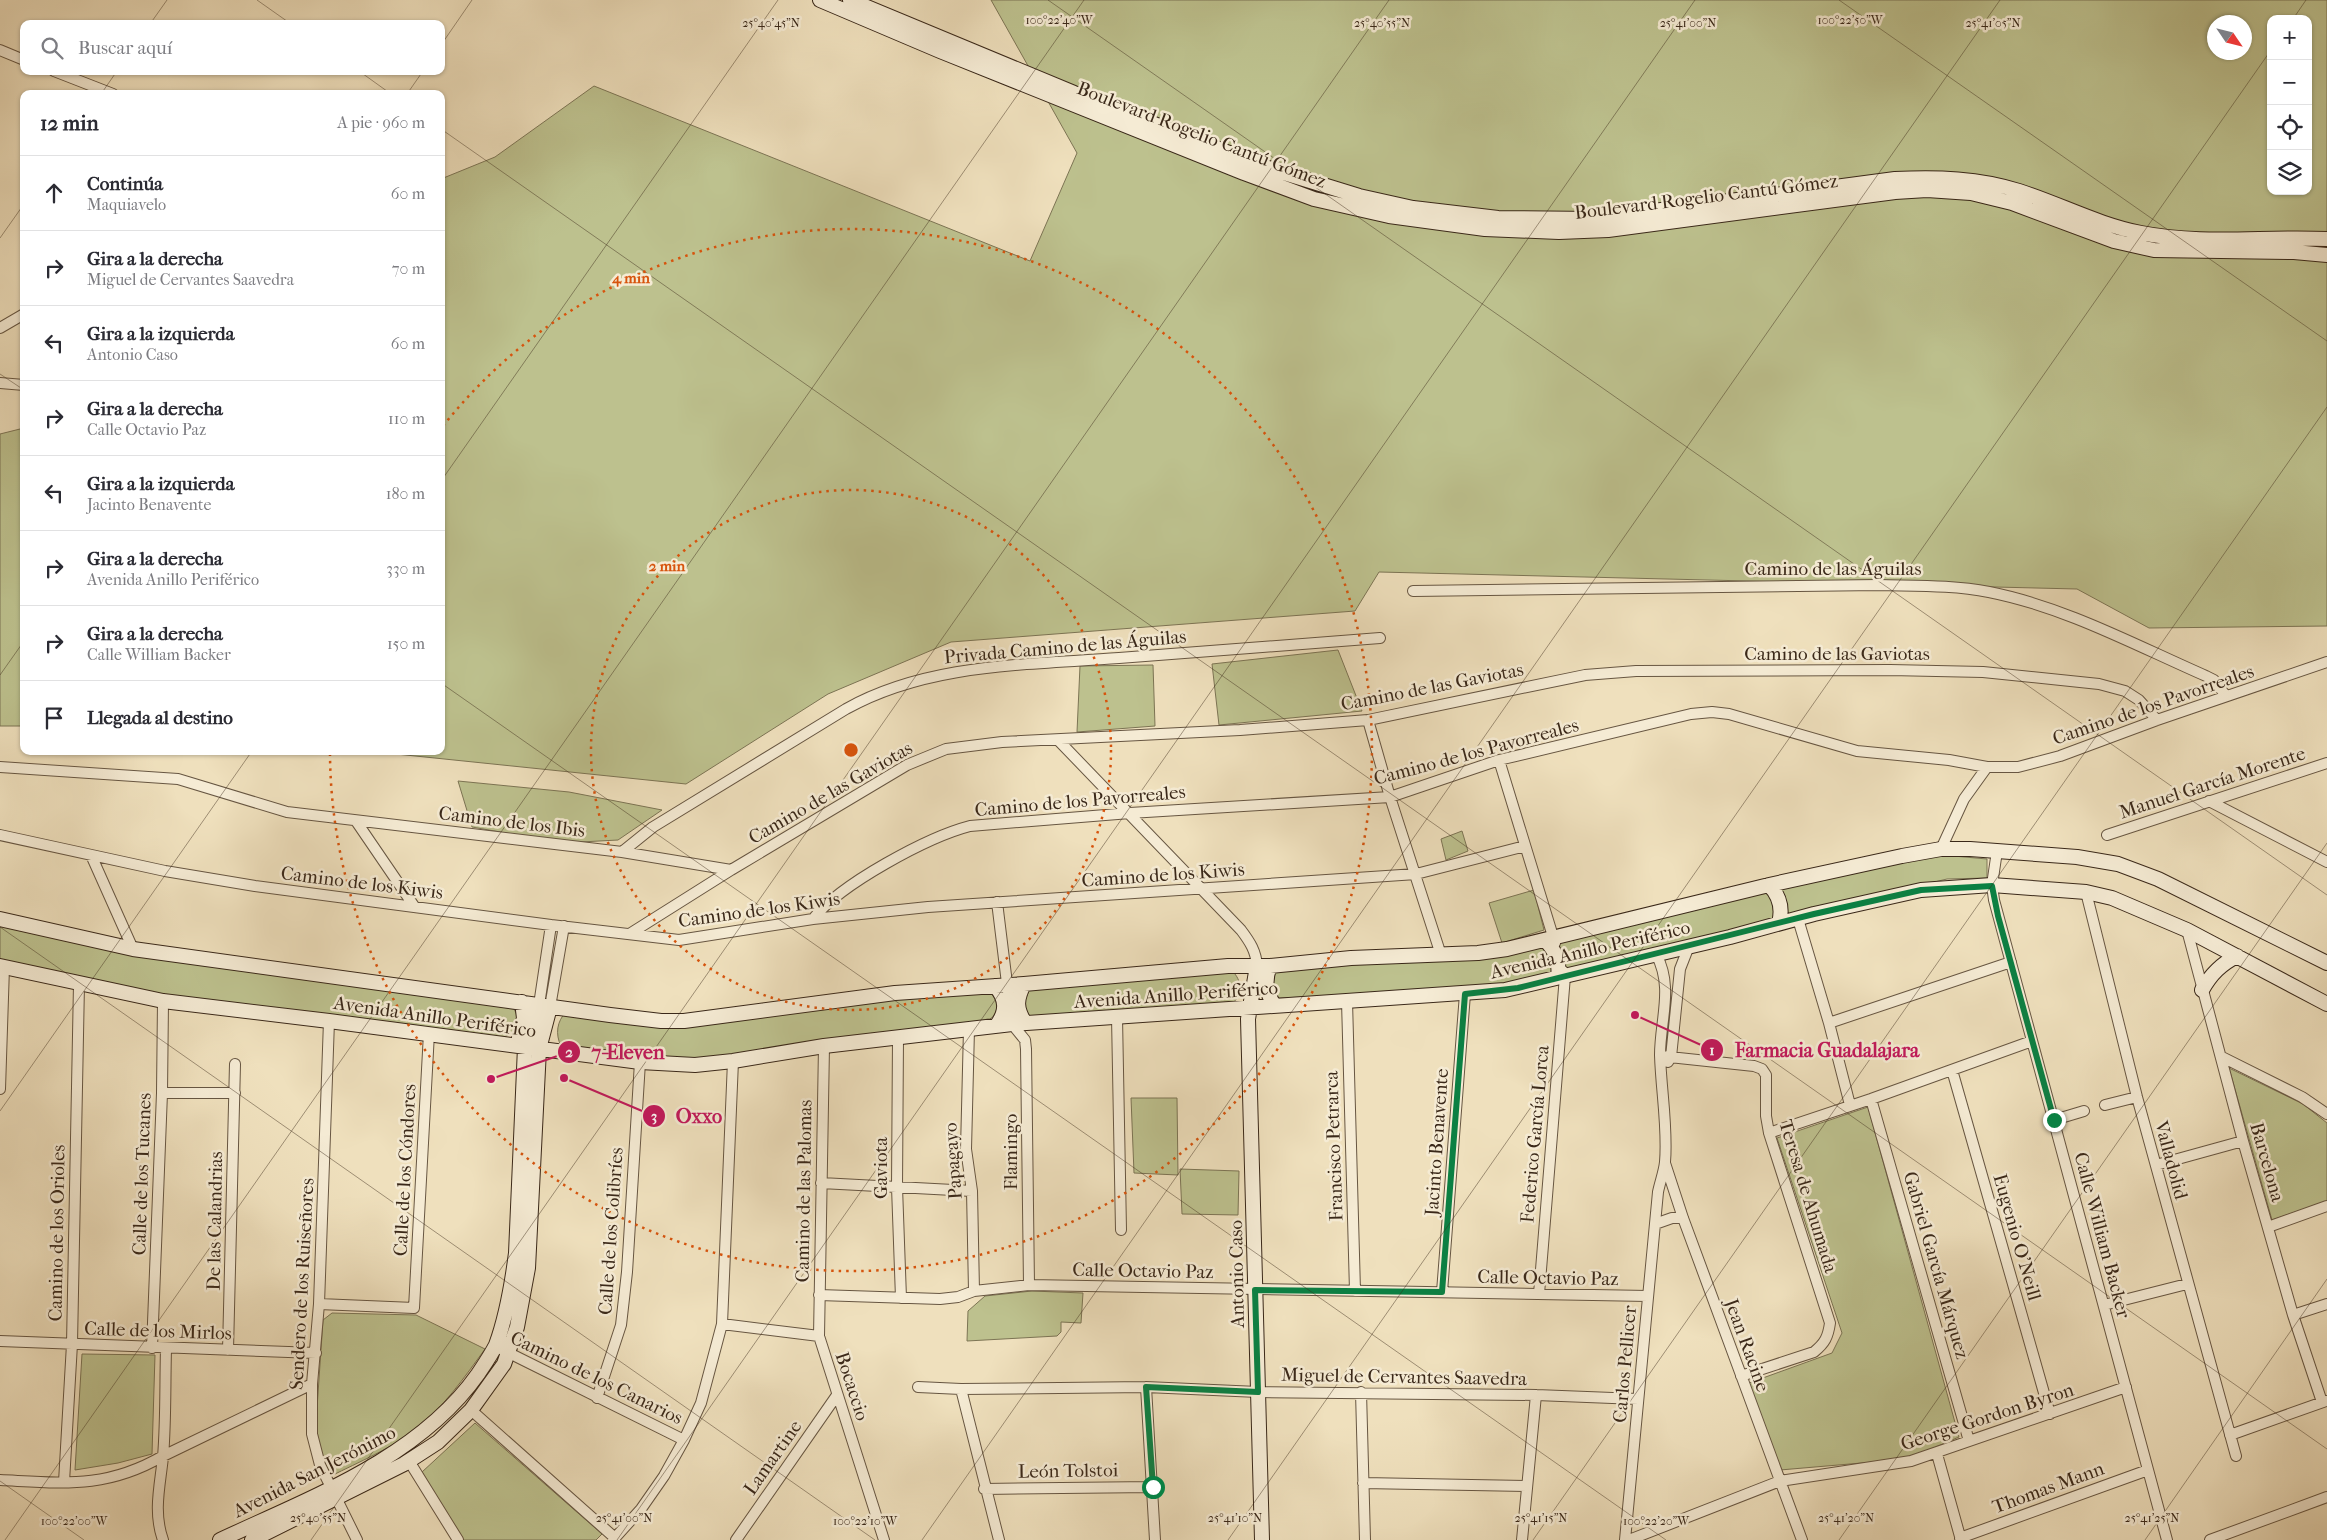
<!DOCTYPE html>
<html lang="es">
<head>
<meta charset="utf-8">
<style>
  body { margin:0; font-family:"IM FELL French Canon",serif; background:#f2f2f3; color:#2b2b33 }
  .controls { position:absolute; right:15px; top:15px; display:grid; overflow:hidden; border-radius:10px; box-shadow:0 1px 4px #0004 }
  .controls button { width:45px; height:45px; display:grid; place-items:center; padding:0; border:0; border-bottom:1px solid #e1e1e2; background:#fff; color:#2b2b33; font:25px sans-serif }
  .compass { position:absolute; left:2207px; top:15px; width:45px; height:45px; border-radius:50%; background:#fff; box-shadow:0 1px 4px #0004; rotate:125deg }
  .stop { position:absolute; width:15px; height:15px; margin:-11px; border:4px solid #0b8043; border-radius:50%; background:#fff }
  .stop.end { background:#0b8043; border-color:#fff; box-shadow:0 1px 5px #0008 }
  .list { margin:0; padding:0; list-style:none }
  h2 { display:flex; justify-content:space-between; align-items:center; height:65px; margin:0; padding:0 20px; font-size:21px }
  h2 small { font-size:16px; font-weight:400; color:#7c7c81 }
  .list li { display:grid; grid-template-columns:32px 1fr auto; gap:15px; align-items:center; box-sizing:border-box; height:75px; padding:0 20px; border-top:1px solid #e1e1e2 }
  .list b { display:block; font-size:19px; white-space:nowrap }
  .list p { margin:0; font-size:16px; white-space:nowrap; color:#7c7c81 }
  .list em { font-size:16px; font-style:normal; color:#7c7c81 }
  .icon { flex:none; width:28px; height:28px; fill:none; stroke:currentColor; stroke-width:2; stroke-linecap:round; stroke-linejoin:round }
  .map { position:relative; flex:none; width:2327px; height:1540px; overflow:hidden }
  .search { position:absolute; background:#fff; box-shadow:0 1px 4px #0004; left:20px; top:20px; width:425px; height:55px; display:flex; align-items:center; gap:12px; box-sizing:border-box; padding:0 18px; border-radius:10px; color:#7c7c81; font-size:19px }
  .panel { position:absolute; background:#fff; box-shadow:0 1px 4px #0004; left:20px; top:90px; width:425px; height:665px; border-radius:10px }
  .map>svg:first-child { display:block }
  .green { fill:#bdc18e; stroke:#7c7454; fill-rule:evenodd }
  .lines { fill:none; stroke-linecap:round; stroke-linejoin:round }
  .street-casing { stroke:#675642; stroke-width:12 }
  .secondary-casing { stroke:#3a2819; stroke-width:16 }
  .street { stroke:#f5ebd4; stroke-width:10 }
  .secondary { stroke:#f5ebd4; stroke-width:14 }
  .route { stroke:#0b8043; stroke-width:6 }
  .ticks { fill:none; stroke:#3a2819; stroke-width:1; stroke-opacity:0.45 }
  .ring { fill:none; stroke:#d7540d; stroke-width:2.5; stroke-dasharray:2.5 5 }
  .labels { text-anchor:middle; stroke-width:5; stroke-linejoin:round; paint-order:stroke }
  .street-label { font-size:19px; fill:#3a2819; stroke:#f5ebd4 }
  .ticks-label { font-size:12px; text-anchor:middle; fill:#3a2819; stroke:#f5ebd4; stroke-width:5; stroke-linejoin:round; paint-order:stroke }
  .centre { fill:#d7540d; stroke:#f5ebd4; stroke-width:2.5 }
  .ring-label { font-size:15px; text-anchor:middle; font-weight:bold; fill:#d7540d; stroke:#f5ebd4; stroke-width:5; stroke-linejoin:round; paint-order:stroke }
  .leader { fill:none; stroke:#c2185b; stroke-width:2 }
  .callout-dot { fill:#c2185b; stroke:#f5ebd4; stroke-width:2 }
  .mark-label { font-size:15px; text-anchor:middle; font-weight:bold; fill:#fff }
  .callout-label { font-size:20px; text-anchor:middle; font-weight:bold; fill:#c2185b; stroke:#f5ebd4; stroke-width:5; stroke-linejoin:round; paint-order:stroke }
</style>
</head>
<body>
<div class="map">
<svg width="2327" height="1540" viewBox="0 0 2327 1540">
  <rect width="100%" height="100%" fill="#efe0bd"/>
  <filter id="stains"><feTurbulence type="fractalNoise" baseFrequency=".004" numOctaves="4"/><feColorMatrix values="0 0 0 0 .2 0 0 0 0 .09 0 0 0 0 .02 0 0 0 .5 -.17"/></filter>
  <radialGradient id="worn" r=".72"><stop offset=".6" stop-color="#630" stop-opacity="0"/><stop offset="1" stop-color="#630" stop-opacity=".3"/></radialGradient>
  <path class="green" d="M991,0H2327V626L2149,628L2077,589L1379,572L1355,611L951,642L828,694L686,784L367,751H441V179L495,157L594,86L1030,261L1077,153ZM2271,19H2308V191H2271ZM2214,22H2244V52H2214Z
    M24,428V726H0V434Z
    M1338,650L1362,711L1219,725L1212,664Z
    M1153,665L1155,726L1077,732L1080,666Z
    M458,781L569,792L662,810L618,840L562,843L472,827Z
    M1462,831L1468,851L1446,860L1441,839Z
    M1942,855L1987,859V878L1947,879L1570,968L1504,986L1452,991L1279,998L1272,989L1274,969L1429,959L1868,867Z
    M1534,890L1544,930L1502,943L1489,903Z
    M0,925L514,1009L519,1019L515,1032L502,1038L171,996L0,960Z
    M1233,972C1241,979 1244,996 1233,1002L1027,1017L1024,1003L1030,988Z
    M988,990C998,999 1001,1011 989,1020L694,1060L570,1049L561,1046C555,1034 557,1021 566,1012L673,1027L855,1002Z
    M2229,1068L2303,1104L2327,1123V1201L2272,1220Z
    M1131,1098H1177L1178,1175L1134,1173Z
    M1868,1107L1959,1437L1908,1459L1780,1470L1749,1383L1832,1353L1842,1333L1777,1138Z
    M1180,1169L1239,1171L1238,1215L1182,1214Z
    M1032,1291L1083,1293L1081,1323L1061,1322V1332L1057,1336L967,1341L968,1311L985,1296Z
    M332,1313L416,1315L485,1349C464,1378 443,1408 415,1430C390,1449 359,1462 331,1476L318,1446L316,1423L323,1320Z
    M82,1354L155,1355L152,1454L118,1463L75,1470Z
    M475,1423L602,1534L596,1540H462L422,1472Z"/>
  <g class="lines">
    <g class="street-casing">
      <path id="street" d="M0,50L24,60
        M54,71L113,94
        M0,328L24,314
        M0,383L24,385
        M1413,591L1879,585C1916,586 1953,585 1989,592C2065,607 2135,645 2206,676L2214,680L2226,696
        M1368,720L1390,797L1441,955
        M1058,740L1241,930C1250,942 1256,951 1257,966
        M1499,760L1555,943
        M0,767L178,779L287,812L622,852L731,870
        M2209,801L2327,862
        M356,821L414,906
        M0,835L165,871L255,886L551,925L679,940L813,919L928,907L1416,874L1525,846
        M2107,835L2327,763
        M1941,849L1964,799L1987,767
        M1997,851L1992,885L1994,900L2167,1540
        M622,852L653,827L846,709C928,663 1027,665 1119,658C1206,651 1293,645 1380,638
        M91,855L133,949
        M2086,892L2137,1097L2236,1456
        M997,902L1012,1024L1025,1040L1026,1049L1029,1285
        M813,919C840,884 928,837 970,826L1130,813L1390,797L1499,760L1691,714L1712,712L1729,714L1857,751L1949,760L1987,767H2018L2060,756L2157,720L2327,662
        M1798,919L1829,1023L1850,1105
        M2187,930L2243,1141L2293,1315L2322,1402
        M631,933L731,870L907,765L946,749L1002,742L1240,730L1368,720L1585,675L1636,671L1890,670L1983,672L2099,684L2125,691L2139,700L2157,720
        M1347,1001L1355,1291
        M539,1005L551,925
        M550,1007L564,926
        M1117,1017L1121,1230
        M329,1021L319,1304L312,1384V1434L320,1465L357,1540
        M1829,1023L2011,962
        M969,1029L966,1149L972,1191L974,1291
        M898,1038L897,1187L901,1298
        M824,1046L819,1336L884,1540
        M1660,1056L1754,1066L1762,1069L1766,1075V1116L1769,1133L1830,1323C1828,1337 1825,1343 1814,1352L1741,1376
        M2222,1057L2302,1097L2327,1114
        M1668,1062L1671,1057L1680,969L1689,946
        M1952,1070L2050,1414
        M0,1089L4,967
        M162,1093H235
        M1871,1099L1969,1441
        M2105,1105L2137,1097
        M2054,1120L2084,1111
        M1769,1133L1871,1099L2032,1041
        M1665,1163L1683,1218L1802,1540
        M2156,1165L2243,1141
        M821,1183L972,1191
        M1655,1224L1672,1218H1683
        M2268,1227L2327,1206
        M1442,1292L1465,994
        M1539,1294L1565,976L1563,971
        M819,1295L940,1299L958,1297L974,1291L1029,1285L1648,1296
        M319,1304L414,1308L429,1033
        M2104,1305L2187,1284
        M2293,1315L2327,1304
        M722,1324L819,1336
        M0,1341L316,1353
        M495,1346L684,1440
        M152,1348L162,1093L163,1001
        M228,1350L235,1064
        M918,1387L961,1389L1146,1387L1258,1392L1536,1395L1638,1399
        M1146,1387L1155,1540
        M961,1389L999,1540
        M1361,1392L1365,1540
        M597,1398L621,1325L627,1272L640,1062
        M471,1410L615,1538
        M2230,1435L2326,1401
        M1937,1454L1961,1540
        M409,1461L458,1540
        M0,1480C64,1483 106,1489 163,1456L312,1384
        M64,1482L72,1344L79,984
        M1363,1483L1527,1486
        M984,1489L1153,1487
        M1960,1538L2148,1470
        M163,1540C153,1512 160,1486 163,1457C166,1421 165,1385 166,1349
        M613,1540L641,1509L664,1476L684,1440L701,1403L722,1324L733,1061
        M736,1540L837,1395
        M1522,1540L1536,1395
        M1625,1540L1658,1192C1660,1182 1664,1172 1665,1162C1668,1128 1661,1090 1660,1055C1660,1020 1674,987 1656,954
        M1629,1540L1780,1481L1911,1461L2126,1387
        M2210,1540L2327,1497"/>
    </g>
    <g class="secondary-casing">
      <path id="secondary" d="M820,0L940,51L1244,173L1314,199L1389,216L1485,229L1559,232L1608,230L1895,192L1927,190L1971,193L2012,203L2114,241L2154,250L2294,252L2327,255
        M850,0L1074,93L1268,168L1359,196L1413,208L1498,218L1593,219L1895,179C1937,177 1979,178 2019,191C2060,204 2099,225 2141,233C2202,245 2265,236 2327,239
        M1769,885C1780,896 1783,908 1779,923
        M0,919L133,949L610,1015L661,1021H684L895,993L1024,984L1228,966H1270L1351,958L1478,953L1507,949L1769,885L1902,856L1941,849H1970L2077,857L2118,864L2158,879L2327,963
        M1545,940C1556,951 1560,962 1558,977
        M0,966L163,1001L329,1021L640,1062L695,1065L733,1061L824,1046L1012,1024L1505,990L1730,937L1814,914L1921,890L1992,885L2086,892L2112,898L2187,930L2327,1004
        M1257,966L1248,1019L1262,1540
        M1270,966C1264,981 1266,992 1274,1005
        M1024,984C1016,1000 1016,1008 1025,1023
        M995,986C1007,999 1007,1012 996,1026
        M2202,990C2211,974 2221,964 2237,956
        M519,1038L524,1018L522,1002
        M220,1540C310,1498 419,1458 478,1374C484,1365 491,1355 496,1345C507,1315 512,1284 516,1253L525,1047L539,1005
        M252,1540L404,1464L438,1442L471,1410L504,1364L517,1327L528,1268L539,1049L550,1007"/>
    </g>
    <use href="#street" class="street"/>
    <use href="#secondary" class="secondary"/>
  </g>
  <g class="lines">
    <path class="route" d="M1153,1487L1146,1387L1258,1392L1255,1290L1442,1292L1465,994L1518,988L1814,914L1921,890L1992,886L1998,916L2054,1120"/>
  </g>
  <path class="ticks" d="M257,0L291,24M1048,0L2327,895M1839,0L2327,341M2293,19L2306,0M150,24L167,0M441,45L472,0M359,71L391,94M101,94L117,71M407,94L423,71M441,129L2327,1449M0,238L24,204M0,374L24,390M441,481L778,0M0,675L24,641M441,683L1666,1540M0,927L875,1540M0,1111L252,751M0,1481L84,1540M5,1540L1084,0M311,1540L1389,0M617,1540L1695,0M922,1540L2000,0M1228,1540L2271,50M1533,1540L2327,407M1839,1540L2327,843M2145,1540L2327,1279"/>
  <g class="ring">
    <circle cx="851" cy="750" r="260"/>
    <path d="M443 426A521 521 0 1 1 330 755"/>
  </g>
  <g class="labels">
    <g class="street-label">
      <text transform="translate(1202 134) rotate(21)" y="7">Boulevard Rogelio Cantú Gómez</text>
      <text transform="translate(1706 196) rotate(-7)" y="7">Boulevard Rogelio Cantú Gómez</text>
      <text x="1833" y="575">Camino de las Águilas</text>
      <text transform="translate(1065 646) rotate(-5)" y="7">Privada Camino de las Águilas</text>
      <text x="1837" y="660">Camino de las Gaviotas</text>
      <text transform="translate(1432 686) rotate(-11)" y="7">Camino de las Gaviotas</text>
      <text transform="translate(2153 704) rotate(-19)" y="7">Camino de los Pavorreales</text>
      <text transform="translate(1476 751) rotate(-15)" y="7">Camino de los Pavorreales</text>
      <text transform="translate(2212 782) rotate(-18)" y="7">Manuel García Morente</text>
      <text transform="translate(830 792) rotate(-30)" y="7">Camino de las Gaviotas</text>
      <text transform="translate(1080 800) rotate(-5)" y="7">Camino de los Pavorreales</text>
      <text transform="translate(512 821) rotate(7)" y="7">Camino de los Ibis</text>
      <text transform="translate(1163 874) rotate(-4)" y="7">Camino de los Kiwis</text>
      <text transform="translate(362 882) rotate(7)" y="7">Camino de los Kiwis</text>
      <text transform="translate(759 909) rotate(-8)" y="7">Camino de los Kiwis</text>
      <text transform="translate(1590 949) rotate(-13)" y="7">Avenida Anillo Periférico</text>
      <text transform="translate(1176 994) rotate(-4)" y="7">Avenida Anillo Periférico</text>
      <text transform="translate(435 1016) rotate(8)" y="7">Avenida Anillo Periférico</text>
      <text transform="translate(1534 1134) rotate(-85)" y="7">Federico García Lorca</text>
      <text transform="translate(1436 1142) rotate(-86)" y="7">Jacinto Benavente</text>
      <text transform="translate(1333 1146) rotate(-92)" y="7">Francisco Petrarca</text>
      <text transform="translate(1010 1152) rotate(-90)" y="7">Flamingo</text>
      <text transform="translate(2172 1160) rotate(75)" y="7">Valladolid</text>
      <text transform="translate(952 1161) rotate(-94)" y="7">Papagayo</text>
      <text transform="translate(2268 1162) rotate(74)" y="7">Barcelona</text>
      <text transform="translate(880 1168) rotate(-90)" y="7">Gaviota</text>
      <text transform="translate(404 1170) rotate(-87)" y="7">Calle de los Cóndores</text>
      <text transform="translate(141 1174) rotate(-88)" y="7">Calle de los Tucanes</text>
      <text transform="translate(803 1191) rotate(-89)" y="7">Camino de las Palomas</text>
      <text transform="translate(1809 1196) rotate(73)" y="7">Teresa de Ahumada</text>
      <text transform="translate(214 1221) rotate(-89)" y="7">De las Calandrias</text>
      <text transform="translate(610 1231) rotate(-86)" y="7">Calle de los Colibríes</text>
      <text transform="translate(56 1233) rotate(-89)" y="7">Camino de los Orioles</text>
      <text transform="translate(2103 1235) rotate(75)" y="7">Calle William Backer</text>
      <text transform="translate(2018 1237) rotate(74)" y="7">Eugenio O'Neill</text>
      <text transform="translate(1937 1265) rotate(74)" y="7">Gabriel García Márquez</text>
      <text transform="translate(1143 1270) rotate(1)" y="7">Calle Octavio Paz</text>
      <text transform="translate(1236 1274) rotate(-91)" y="7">Antonio Caso</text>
      <text transform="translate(1548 1277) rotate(1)" y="7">Calle Octavio Paz</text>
      <text transform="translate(301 1284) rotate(-87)" y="7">Sendero de los Ruiseñores</text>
      <text transform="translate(158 1330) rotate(2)" y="7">Calle de los Mirlos</text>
      <text transform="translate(1748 1345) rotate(70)" y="7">Jean Racine</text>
      <text transform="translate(1624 1364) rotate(-85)" y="7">Carlos Pellicer</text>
      <text transform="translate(1404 1376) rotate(1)" y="7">Miguel de Cervantes Saavedra</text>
      <text transform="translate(597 1377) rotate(26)" y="7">Camino de los Canarios</text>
      <text transform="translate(853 1386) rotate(72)" y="7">Bocaccio</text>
      <text transform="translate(1987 1416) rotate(-18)" y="7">George Gordon Byron</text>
      <text transform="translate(772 1457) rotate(-55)" y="7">Lamartine</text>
      <text transform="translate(1068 1470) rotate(-1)" y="7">León Tolstoi</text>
      <text transform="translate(314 1471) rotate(-27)" y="7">Avenida San Jerónimo</text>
      <text transform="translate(2048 1487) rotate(-20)" y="7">Thomas Mann</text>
    </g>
  </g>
  <g class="ticks-label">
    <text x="1059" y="24">100°22'40"W</text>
    <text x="1850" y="24">100°22'50"W</text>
    <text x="771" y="27">25°40'45"N</text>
    <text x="1382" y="27">25°40'55"N</text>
    <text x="1688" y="27">25°41'00"N</text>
    <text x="1993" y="27">25°41'05"N</text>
    <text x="318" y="1522">25°40'55"N</text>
    <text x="624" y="1522">25°41'00"N</text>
    <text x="1235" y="1522">25°41'10"N</text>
    <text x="1541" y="1522">25°41'15"N</text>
    <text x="1846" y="1522">25°41'20"N</text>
    <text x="2152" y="1522">25°41'25"N</text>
    <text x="74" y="1525">100°22'00"W</text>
    <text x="865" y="1525">100°22'10"W</text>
    <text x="1656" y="1525">100°22'20"W</text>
  </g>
  <circle cx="851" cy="750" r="8" class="centre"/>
  <g class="ring-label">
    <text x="631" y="283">4 min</text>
    <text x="667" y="571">2 min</text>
  </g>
  <path class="leader" d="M1635 1015L1712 1050M491 1079L569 1052M564 1078L654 1116"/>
  <g class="callout-dot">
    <circle cx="1635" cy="1015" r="5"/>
    <circle cx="491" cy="1079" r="5"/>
    <circle cx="564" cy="1078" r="5"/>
    <circle cx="1712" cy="1050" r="12"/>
    <circle cx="569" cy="1052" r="12"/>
    <circle cx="654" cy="1116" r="12"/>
  </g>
  <g class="mark-label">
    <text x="1712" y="1055">1</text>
    <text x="569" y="1057">2</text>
    <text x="654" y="1121">3</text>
  </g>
  <g class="callout-label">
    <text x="1827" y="1057">Farmacia Guadalajara</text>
    <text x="628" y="1059">7-Eleven</text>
    <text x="699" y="1123">Oxxo</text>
  </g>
  <rect width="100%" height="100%" filter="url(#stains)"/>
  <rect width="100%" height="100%" fill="url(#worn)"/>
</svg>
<div class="controls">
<button>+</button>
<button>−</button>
<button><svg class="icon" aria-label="locate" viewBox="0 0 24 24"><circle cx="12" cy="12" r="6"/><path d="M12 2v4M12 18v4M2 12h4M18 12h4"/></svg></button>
<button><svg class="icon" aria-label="layers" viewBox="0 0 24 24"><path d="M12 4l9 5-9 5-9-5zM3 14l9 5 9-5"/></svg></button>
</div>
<svg class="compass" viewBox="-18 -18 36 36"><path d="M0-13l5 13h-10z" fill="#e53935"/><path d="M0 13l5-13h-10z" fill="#7c7c81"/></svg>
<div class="stop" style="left:1153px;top:1487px"></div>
<div class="stop end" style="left:2054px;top:1120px"></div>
<div class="search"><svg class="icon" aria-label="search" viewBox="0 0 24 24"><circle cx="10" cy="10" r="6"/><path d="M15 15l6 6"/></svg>Buscar aquí</div>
<section class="panel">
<h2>12 min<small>A pie · 960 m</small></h2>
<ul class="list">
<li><svg class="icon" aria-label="ahead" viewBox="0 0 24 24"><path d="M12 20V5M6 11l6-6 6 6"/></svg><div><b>Continúa</b><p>Maquiavelo</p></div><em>60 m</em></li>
<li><svg class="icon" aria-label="right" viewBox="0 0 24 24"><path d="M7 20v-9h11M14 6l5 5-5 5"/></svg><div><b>Gira a la derecha</b><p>Miguel de Cervantes Saavedra</p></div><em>70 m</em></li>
<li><svg class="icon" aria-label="left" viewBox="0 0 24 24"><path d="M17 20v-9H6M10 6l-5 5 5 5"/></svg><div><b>Gira a la izquierda</b><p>Antonio Caso</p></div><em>60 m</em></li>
<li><svg class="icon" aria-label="right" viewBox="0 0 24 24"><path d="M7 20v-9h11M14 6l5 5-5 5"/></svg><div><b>Gira a la derecha</b><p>Calle Octavio Paz</p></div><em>110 m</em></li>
<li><svg class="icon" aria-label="left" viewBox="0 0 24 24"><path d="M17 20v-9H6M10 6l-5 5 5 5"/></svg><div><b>Gira a la izquierda</b><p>Jacinto Benavente</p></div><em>180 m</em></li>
<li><svg class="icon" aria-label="right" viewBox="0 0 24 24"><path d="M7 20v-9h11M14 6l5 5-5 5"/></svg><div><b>Gira a la derecha</b><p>Avenida Anillo Periférico</p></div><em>330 m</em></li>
<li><svg class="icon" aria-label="right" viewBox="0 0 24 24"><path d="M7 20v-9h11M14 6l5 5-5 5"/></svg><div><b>Gira a la derecha</b><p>Calle William Backer</p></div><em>150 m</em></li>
<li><svg class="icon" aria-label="arrive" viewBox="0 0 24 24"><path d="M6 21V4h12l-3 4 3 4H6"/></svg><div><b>Llegada al destino</b></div></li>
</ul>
</section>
</div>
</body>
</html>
